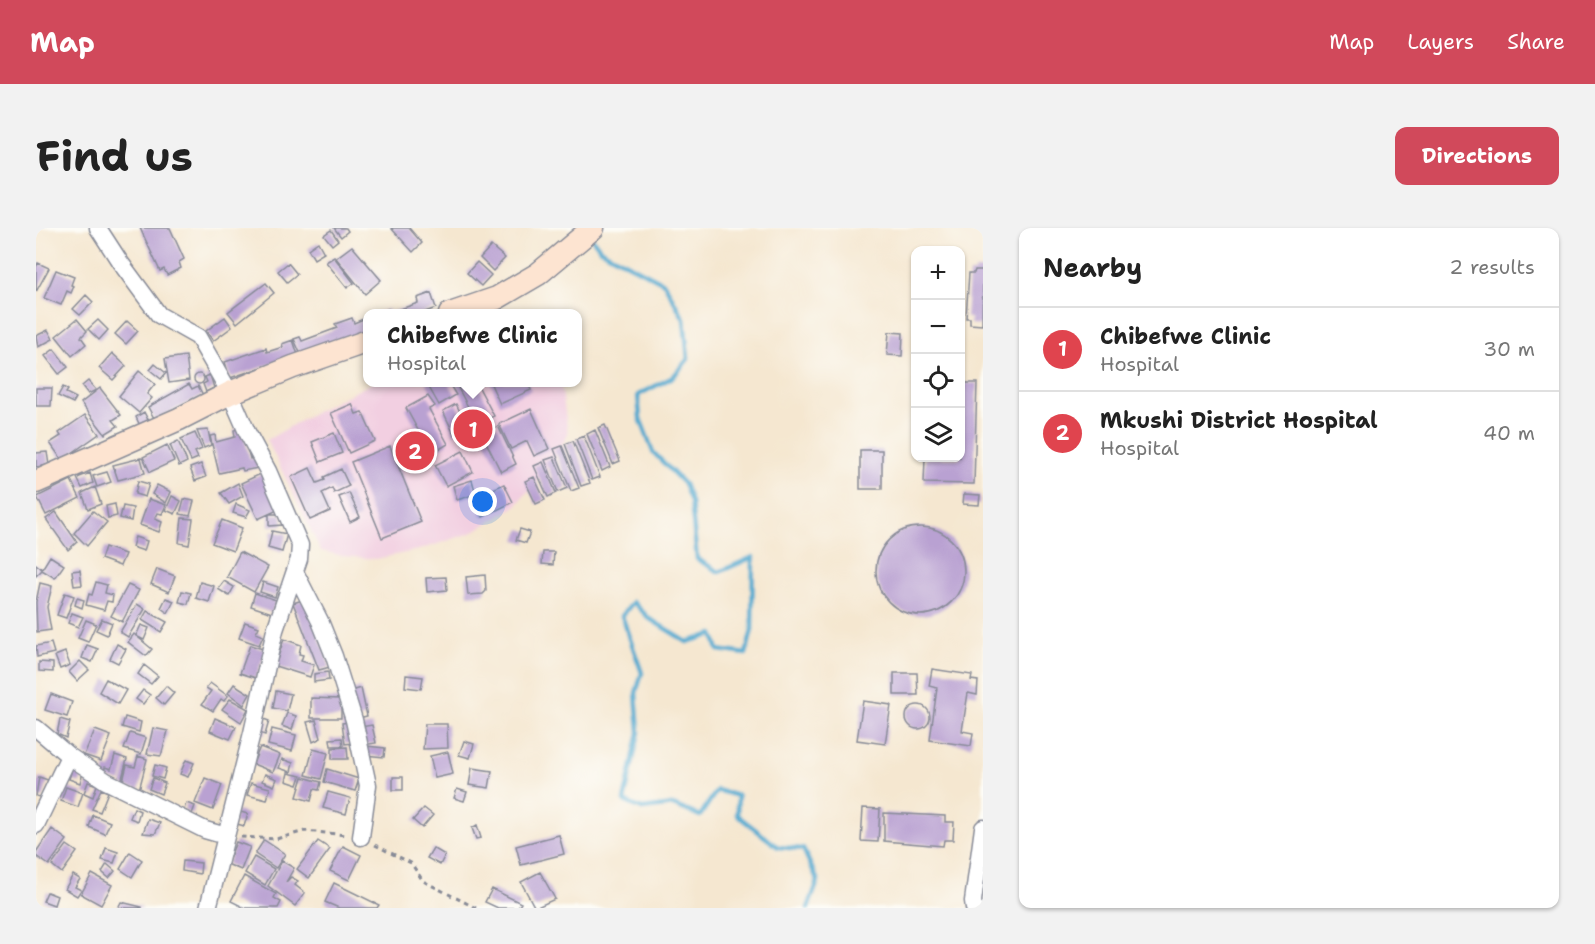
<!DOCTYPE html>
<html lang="en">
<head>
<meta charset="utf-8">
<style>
  body { margin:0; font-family:"Shantell Sans",sans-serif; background:#f2f2f2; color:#222 }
  .controls { position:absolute; right:18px; top:18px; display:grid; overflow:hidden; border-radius:12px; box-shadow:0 2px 4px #0004 }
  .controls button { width:54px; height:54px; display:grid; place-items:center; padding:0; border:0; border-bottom:2px solid #e0e0e0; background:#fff; color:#222; font:30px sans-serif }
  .you { position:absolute; left:447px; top:274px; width:21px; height:21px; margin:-15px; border:4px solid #fff; border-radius:50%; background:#1a73e8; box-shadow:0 0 0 9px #1a73e833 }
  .badge { display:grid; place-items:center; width:39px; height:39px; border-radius:50%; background:#d1495b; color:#fff; font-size:20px; font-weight:700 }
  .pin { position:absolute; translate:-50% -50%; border:3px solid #fff; box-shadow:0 2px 6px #0006 }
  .popup { position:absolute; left:327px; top:81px; width:219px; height:78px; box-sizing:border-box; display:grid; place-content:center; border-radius:12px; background:#fff; filter:drop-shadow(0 2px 4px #0005); font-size:20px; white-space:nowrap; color:#767676 }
  .popup b { font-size:22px; color:#222 }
  .popup::after { content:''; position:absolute; left:50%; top:100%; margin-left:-12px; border:12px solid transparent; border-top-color:#fff }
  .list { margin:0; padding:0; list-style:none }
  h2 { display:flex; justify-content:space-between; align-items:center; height:78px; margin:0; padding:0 24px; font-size:26px }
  h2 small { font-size:20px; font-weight:400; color:#767676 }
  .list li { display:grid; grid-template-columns:39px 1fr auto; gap:18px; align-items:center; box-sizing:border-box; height:84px; padding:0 24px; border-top:2px solid #e0e0e0 }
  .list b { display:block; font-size:22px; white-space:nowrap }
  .list p { margin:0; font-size:20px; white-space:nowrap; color:#767676 }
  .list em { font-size:20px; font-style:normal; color:#767676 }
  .icon { flex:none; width:33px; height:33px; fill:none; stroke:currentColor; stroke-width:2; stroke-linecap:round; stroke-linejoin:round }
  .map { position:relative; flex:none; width:947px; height:680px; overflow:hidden; border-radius:12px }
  header { display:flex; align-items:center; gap:36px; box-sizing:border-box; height:84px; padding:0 30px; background:#d1495b; color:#fff }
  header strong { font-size:28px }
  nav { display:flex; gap:33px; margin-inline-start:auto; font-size:21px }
  .intro { display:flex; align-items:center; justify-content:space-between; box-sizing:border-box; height:144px; padding:0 36px }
  h1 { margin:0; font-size:42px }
  .button { padding:15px 27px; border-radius:12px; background:#d1495b; color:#fff; font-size:21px; font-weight:700 }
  main { display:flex; gap:36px; padding:0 36px }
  aside { flex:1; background:#fff; border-radius:12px; box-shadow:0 2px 4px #0004 }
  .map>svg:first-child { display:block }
  .built { fill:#f2cfe1 }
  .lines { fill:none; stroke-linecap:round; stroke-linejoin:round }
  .stream { stroke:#52a9cf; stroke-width:4.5 }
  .building { fill:#b9a1d2 }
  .street-casing { stroke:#888b97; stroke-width:19 }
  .secondary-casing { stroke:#888b97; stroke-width:25 }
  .path { stroke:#888b97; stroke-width:3; stroke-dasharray:4.5 4.5; stroke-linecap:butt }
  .street { stroke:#fff; stroke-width:16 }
  .secondary { stroke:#fde4d1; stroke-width:22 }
</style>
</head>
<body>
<header>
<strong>Map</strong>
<nav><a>Map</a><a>Layers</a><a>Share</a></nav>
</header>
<div class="intro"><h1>Find us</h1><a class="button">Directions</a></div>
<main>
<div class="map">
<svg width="947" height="680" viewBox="0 0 947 680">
  <rect width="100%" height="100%" fill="#fdfcf7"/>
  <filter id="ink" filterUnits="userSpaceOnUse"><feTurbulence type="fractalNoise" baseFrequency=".0167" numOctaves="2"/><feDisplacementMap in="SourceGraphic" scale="12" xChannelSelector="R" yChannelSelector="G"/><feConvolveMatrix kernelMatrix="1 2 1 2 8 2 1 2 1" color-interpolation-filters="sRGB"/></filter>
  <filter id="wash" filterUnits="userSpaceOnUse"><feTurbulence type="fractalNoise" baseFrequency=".008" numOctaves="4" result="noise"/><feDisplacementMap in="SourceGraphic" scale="24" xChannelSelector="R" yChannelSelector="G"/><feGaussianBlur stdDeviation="1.35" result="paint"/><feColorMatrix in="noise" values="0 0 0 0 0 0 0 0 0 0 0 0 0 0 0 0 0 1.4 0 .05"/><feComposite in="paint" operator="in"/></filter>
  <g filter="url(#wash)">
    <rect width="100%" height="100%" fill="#f5e7d0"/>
    <path class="built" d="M338,154L522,155L526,162L532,206L516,234L480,278L435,305L383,322L340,331L308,328L285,323L231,212L281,183Z"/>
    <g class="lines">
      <path class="stream" d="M555,9L565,22L628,55L648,91L652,131L637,149L602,167L604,190L617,224L648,256L655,274L661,331L683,344L717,329L716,402L710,426L682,422L677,406L651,414L614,391L597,374L586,388L606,445L600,465L603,504L588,573L606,581L637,577L664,588L681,562L702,568L701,587L742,619L767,621L782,653L772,680"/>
    </g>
    <g id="blocks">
      <path class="building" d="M104,0H134L148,31L143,34L145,40L131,47L128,41L124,43Z
        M298,0H310L312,3L305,9Z
        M355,0H373L386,15L377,24Z
        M295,2L302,12L296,17L288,7Z
        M282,14L288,25L278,31L272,21Z
        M316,18L345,52L329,66L300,30Z
        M455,18L469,30L457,43L444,30Z
        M298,29L318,55L311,60L290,34Z
        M441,34L455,47L445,58L431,45Z
        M2,35L13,40L0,64V39Z
        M252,35L261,46L251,54L242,43Z
        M20,42L38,49L35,57L38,58L35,65L31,63L25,77L8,70Z
        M939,42H947L946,97L934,96V90H930L933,45H938Z
        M230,55L238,65L201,95L192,84Z
        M395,65L400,80L384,86H338L352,81L353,85L382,75L381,70Z
        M50,67L57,74L44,87L37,81Z
        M189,89L196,99L177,113L170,103Z
        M332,89V102L265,127L258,111L264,109L266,113L301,100L299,96L316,90L318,95Z
        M41,91L51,103L45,109L50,116L36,128L20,108Z
        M62,92L72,102L63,112L52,101Z
        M91,93L102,103L90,116L79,106Z
        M12,102L17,111L2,119L0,108Z
        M853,104L867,105L866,128L851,127Z
        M257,112L262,127L194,150L189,134L230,120L231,124L247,119L246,116Z
        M18,121L32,139L23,146L9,128Z
        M76,125L90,138L77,152L63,140Z
        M150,128L153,152L133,155L129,131Z
        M119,136L130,145L125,151L114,142Z
        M103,143L119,156L111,166L116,170L103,185L83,168Z
        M158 151a5 5 0 1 1 10 0a5 5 0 1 1-10 0Z
        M174,147L178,160L170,164L167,156L171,154L169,149Z
        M52,153L60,162L52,166L46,158Z
        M390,154H412L420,167L403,177Z
        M419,154H440L458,188L441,196Z
        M454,154H491L495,162L464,176Z
        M924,155H941L938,256L888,255L889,230H924Z
        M153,156L156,161L162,158L167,167L119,192L112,179Z
        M27,159L32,162L30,165L40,170L37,175L22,168Z
        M0,160H16L15,178H0Z
        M64,160L85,187L77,192L82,198L69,206L45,175Z
        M392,168L399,178L393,181L412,216L395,226L370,180Z
        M316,176L320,186L326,184L339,213L313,225L295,185Z
        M420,176L432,199L418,206L407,183Z
        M495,181L513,221L498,228L491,213L475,221L463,196Z
        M108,184L114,196L105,200L100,189Z
        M49,187L63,206L26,232L14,215L25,208L23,205Z
        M569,197L584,233L577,236L562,200Z
        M462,198L480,236L465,244L446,206Z
        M206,200L214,231L220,230L222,240L207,243L206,240L183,245L174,208L179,207L180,214L199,209L198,202Z
        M172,202L175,217L168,220L161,203Z
        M559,202L574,239L566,243L551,206Z
        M159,205L166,221L159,224L162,230L155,233L145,211Z
        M298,205L306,225L284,234L276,214Z
        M548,208L564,249L556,252L540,211Z
        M142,213L151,234L143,238L134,217Z
        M537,213L554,255L545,258L529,216Z
        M131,217L138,233L114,244L107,229Z
        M354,218L385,294L346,310L315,234Z
        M526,218L543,260L535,263L518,221Z
        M824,222H846V261H824Z
        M427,223L437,244L410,258L399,237Z
        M11,224L13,237L0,239V225Z
        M518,229L531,260L522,264L509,232Z
        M105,230L109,245L82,252L77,237Z
        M507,234L520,265L512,269L498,238Z
        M165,236L170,249L159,253L154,240Z
        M274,240L281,255L289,252L288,249L305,241L313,258L298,265L296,260L286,265L294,283L274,292L255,249Z
        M71,244L75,254L61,259L57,248Z
        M229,244L246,280L222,291L205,255Z
        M54,245L57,255L46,260L41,250Z
        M498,249L509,272L500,276L489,253Z
        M35,252L44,270L10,287L1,269Z
        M436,252L440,266L421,272L417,258Z
        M102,253L113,256L109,269L99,266Z
        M202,255L207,268L193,276L185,265Z
        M468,256L477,274L447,289L438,270Z
        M121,257L135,264L130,275L116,266Z
        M59,259L65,276L52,281L46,265Z
        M313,265L324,289L314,294L303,269Z
        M928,266L944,267L943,277L927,276Z
        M136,268L145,273L139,286L130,282Z
        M113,271L130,277L126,286L122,285L119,291L126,294L123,304L104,297Z
        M148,271L158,273L154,288L144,286Z
        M79,276L81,288L72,290L70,278Z
        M200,276L214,282L210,289L197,285Z
        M87,278L97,280L95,293L84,290Z
        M57,283L71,294L51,318L38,305Z
        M20,284L41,314L32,322L10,291Z
        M233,286H246L247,297L233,298Z
        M146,290L157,291L153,317L143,315Z
        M186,292L206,300L197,323L176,315Z
        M840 343a44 44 0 1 1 88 0a44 44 0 1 1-88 0Z
        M484,301L494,304L490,315L480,312Z
        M236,303L251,306L246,324L232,320Z
        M99,309L111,313L108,323L96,319Z
        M69,319L89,326L84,338L65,331Z
        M204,324L232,339L218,364L191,349Z
        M507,324H518L517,337L506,336Z
        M14,328L28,337L19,350L6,342L0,348V336L6,341Z
        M121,341L139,348L133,364L115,356Z
        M44,342L46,357L38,358L36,343Z
        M449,347L450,363L447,366L432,367L430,349Z
        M410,349L411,362L391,364L390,350Z
        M188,353L198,359L193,368L182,361Z
        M60,354L71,357L69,365L77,367L76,374L71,373L68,382L50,377L53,366L56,367Z
        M164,354L178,358L173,374L160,370Z
        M227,354L242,359L239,369L224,364Z
        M4,355L16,358L11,379L15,402L1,404L0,374Z
        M92,357L103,362L86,394L75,388Z
        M146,363L155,365L152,376L143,374Z
        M29,365L38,368L30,390L21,387Z
        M219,365L240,372L236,385L215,378Z
        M41,370L48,372L46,380L39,377Z
        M130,370L138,373L132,385L125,380Z
        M270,371L294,439L283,442L257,375Z
        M101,376L109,381L92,409L84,404Z
        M111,383L131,394L125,404L106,392Z
        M36,385L47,389L42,399L32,395Z
        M66,391L76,395L71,407L60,402Z
        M50,392L60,396L52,414L42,410Z
        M209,394L223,399L220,405L227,408L223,417L203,410Z
        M105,397L113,400L108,412L100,408Z
        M98,406L116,421L110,428L92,414Z
        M248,411L265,417L263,426L267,427L265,433L278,437L274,449L239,438Z
        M15,415L18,425L1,429L0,418Z
        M81,416L90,421L82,435L74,431Z
        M51,417L62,421L56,434L46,430Z
        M214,417L230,422L220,450L204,445Z
        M29,424L34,437L24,441L19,428Z
        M44,433L53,442L41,453L33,444Z
        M3,434L17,435V444L3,443Z
        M108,437L122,448L115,456L102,446Z
        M896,441L936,447L935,452L942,453L941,467L932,465L926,503L937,505L935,518L894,512L901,460L893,458Z
        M292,444L293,452L278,454V446Z
        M858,445H881L882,467H858Z
        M370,447L387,449L385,461L369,459Z
        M70,451L90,462L82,476L63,464Z
        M174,455L192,468L188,473L185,471L177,483L166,476L175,463L170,460Z
        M198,456L214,466L208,477L192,465Z
        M130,458L138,465L128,477L120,470Z
        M325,460L331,488L319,491L314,463Z
        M107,462L114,467L107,476L100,471Z
        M240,463L255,466L251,483L237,480Z
        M15,466L36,474L31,489L9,482Z
        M275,470L305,471V490H275Z
        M194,471L212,481L205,494L186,481Z
        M827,473L855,477L849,516L821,512Z
        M870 489a12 12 0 1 1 24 0a12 12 0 1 1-24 0Z
        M251,485L260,488L256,502L246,498Z
        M89,489L105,494L103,504L86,499Z
        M179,490L200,499L194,511L174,503Z
        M225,490L233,493L229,507L221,504Z
        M24,491L34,494L30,510L21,506Z
        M280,492L285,510L277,514L271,494Z
        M313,494L317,515L309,516L306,495Z
        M389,496H411L412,520L387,521Z
        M336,497L340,515L327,517L324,499Z
        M117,500L132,503L125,528L111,526Z
        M236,501L260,507L256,523L232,517Z
        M59,502L75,508L65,533L48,527Z
        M94,505L110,510L105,526L88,521Z
        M306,510L307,518H295L294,511Z
        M428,513L438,516L434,530L423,527Z
        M330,518L349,520L348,529L329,527Z
        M224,519L244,527L237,544L217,536Z
        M311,519L312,531H296V520Z
        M277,521L292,525L285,551L270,547Z
        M412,524L417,546L399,550L394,528Z
        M79,527L91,531L85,554L67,549L69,539L75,541Z
        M102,528L111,531L103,562L86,557L91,537L99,539Z
        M246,531L257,535L255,544L243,540Z
        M150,532L158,535L152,549L144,546Z
        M119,537L130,540L127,551L116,548Z
        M37,538L48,541L44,555L33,551Z
        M436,540L456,543L453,560L433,557Z
        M291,541L323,551L319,563L288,554Z
        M252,545L265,548L262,557L250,553Z
        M229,546L241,551L238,558L226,553Z
        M3,549L12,552L7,570L0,568Z
        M267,549L285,554L283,562L278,561L275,573L261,569Z
        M357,549H367V562H357Z
        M117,550L129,555L125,566L113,561Z
        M169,550L186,557L177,582L159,575Z
        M52,554L61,557L57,569L48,565Z
        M215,555L234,560L231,572L211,567Z
        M30,559L47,565L42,579L25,573Z
        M65,561L72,564L64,584L56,581Z
        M421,561L431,564L428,573L418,570Z
        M292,564L314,570L310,586L287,580Z
        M150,575L159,578L156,586L148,582Z
        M98,580L104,583L101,593L94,590Z
        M388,580L397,587L386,600L377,592Z
        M827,580L844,581L842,614L825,613Z
        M201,583L212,586L208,598L198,595Z
        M848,585L909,588V594H918L917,612H908L907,618L848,613Z
        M57,587L74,594L69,606L53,599Z
        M112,591L124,595L119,606L107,605Z
        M441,597L445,610L440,611L436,600Z
        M16,601L31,612L13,637L0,628V624Z
        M523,607L528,626L485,637L480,618Z
        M228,612L249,626L240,640L219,626Z
        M282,613L294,621L273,650L261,641Z
        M200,614L214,619L205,642L191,636Z
        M31,617L41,624L26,645L16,637Z
        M307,618L325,627L313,652L294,643Z
        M70,620L82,624L78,635L66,632Z
        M397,620L409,627L404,637L391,630Z
        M94,624L106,632L96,649L84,641Z
        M218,629L238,641L229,657L209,645Z
        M147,633L165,635L164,646L146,643Z
        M246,633L258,640L250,654L255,649L262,653L259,657L269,665L259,678L232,658Z
        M71,636L79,643L73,650L66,644Z
        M504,644L519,671L499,680L485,654Z
        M56,646L76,657L65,677L45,666Z
        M37,647L44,651L39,659L45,662L41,668L29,661Z
        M208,648L240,666L238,670L245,674L242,680H209L195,673Z
        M298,655L343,677L341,680H303L289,674Z
        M456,661L485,675L482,680H462L449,674Z
        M11,664L21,668L18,677L7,673Z
        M85,674L106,679V680H82Z"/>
    </g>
  </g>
  <g filter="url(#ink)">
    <use href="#blocks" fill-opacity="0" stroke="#888b97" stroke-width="1.5"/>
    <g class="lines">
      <g class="street-casing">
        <path id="street" d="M62,0L84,34L123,87L162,109L194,165L211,204L232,243L264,317L263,331L239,402L216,505L172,680
          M259,344L284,393L298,428L318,492L332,557L325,609
          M0,500L33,528L70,553L169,602L190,608
          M0,597L33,528
          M938,680L937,673L947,600"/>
      </g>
      <g class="secondary-casing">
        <path id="secondary" d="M414,86L461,70L502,46L557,0
          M0,254L143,191L194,165L257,139L332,113"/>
      </g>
      <path class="path" d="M205,609L240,611L269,603L311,607
        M339,617L375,635L387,653L440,680"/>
      <use href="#street" class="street"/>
      <use href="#secondary" class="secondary"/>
    </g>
  </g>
</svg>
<div class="controls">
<button>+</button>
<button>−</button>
<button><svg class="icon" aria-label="locate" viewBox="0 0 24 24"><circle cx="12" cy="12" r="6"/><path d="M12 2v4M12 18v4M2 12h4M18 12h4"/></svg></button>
<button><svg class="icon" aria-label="layers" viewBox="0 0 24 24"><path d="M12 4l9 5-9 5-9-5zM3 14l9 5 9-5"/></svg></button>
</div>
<div class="you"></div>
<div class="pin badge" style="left:437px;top:201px;background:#e0444e">1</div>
<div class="popup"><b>Chibefwe Clinic</b>Hospital</div>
<div class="pin badge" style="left:379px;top:223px;background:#e0444e">2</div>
</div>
<aside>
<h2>Nearby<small>2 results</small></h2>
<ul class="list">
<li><span class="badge" style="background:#e0444e">1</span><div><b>Chibefwe Clinic</b><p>Hospital</p></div><em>30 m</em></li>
<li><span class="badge" style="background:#e0444e">2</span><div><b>Mkushi District Hospital</b><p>Hospital</p></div><em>40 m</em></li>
</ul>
</aside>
</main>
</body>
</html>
